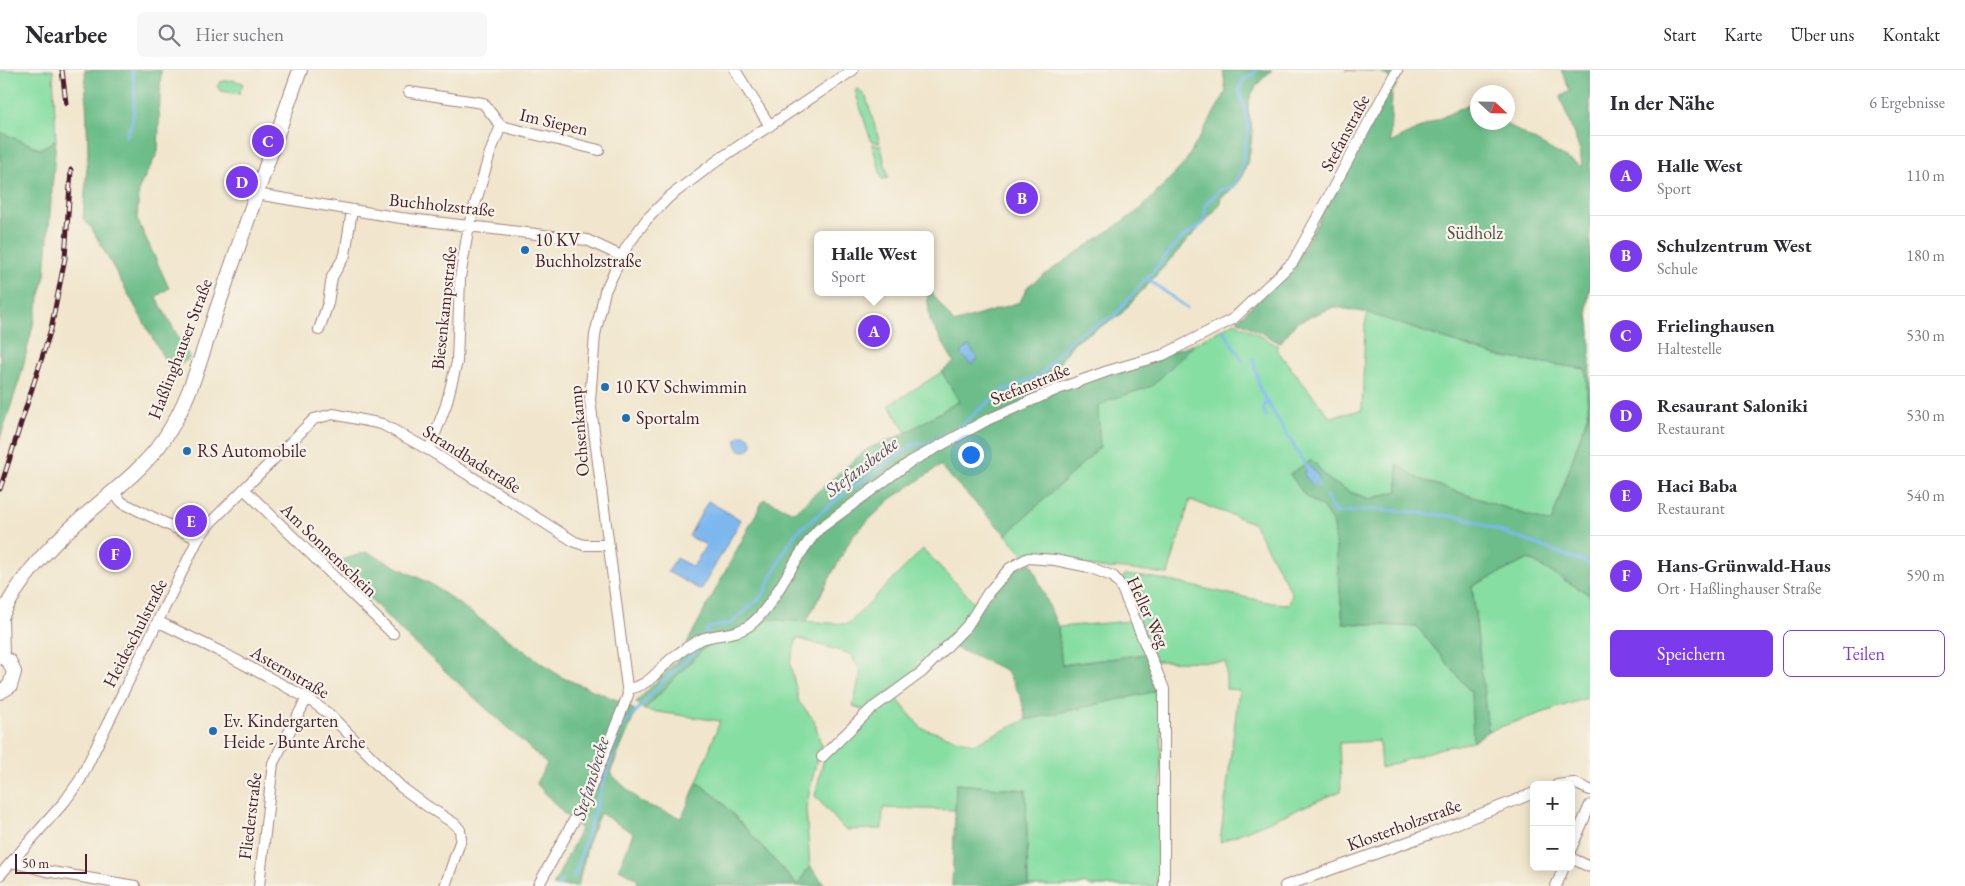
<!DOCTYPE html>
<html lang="de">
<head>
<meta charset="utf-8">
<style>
  body { margin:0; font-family:"EB Garamond",serif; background:#f7f7f7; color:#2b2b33 }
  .controls { position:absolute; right:15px; bottom:15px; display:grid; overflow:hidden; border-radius:8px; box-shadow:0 2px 12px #0003 }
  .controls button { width:45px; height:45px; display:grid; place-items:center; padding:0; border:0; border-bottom:1px solid #e1e1e2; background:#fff; color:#2b2b33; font:25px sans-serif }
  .compass { position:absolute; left:1470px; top:15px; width:45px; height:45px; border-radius:50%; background:#fff; box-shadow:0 2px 12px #0003; rotate:112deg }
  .scale { position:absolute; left:15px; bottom:12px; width:72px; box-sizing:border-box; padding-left:5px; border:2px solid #4a1f2b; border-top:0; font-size:14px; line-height:18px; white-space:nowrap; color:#4a1f2b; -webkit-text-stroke:4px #f7f3e8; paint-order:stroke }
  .you { position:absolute; left:970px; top:384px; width:18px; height:18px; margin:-12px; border:4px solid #fff; border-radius:50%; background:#1a73e8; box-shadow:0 0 0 8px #1a73e833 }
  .badge { display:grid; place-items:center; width:32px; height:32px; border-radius:50%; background:#7c3aed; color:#fff; font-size:16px; font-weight:700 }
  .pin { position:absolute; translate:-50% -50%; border:2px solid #fff; box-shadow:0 1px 5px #0006 }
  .popup { position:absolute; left:814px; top:161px; width:120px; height:65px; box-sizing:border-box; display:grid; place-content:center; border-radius:8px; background:#fff; filter:drop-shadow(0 1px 4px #0005); font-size:16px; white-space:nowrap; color:#7c7c81 }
  .popup b { font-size:19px; color:#2b2b33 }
  .popup::after { content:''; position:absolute; left:50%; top:100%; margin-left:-10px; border:10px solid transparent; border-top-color:#fff }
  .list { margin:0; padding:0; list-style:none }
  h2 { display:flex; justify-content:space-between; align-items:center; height:65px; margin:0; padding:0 20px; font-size:21px }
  h2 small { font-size:16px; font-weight:400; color:#7c7c81 }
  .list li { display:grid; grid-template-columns:32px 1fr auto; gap:15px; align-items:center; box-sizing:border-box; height:80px; padding:0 20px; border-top:1px solid #e1e1e2 }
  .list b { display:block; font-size:19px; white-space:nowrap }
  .list p { margin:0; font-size:16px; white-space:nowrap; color:#7c7c81 }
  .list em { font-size:16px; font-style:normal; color:#7c7c81 }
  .actions { display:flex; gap:10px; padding:15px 20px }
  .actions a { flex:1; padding:11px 0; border:1px solid #7c3aed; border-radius:8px; text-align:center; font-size:18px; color:#7c3aed }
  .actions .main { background:#7c3aed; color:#fff }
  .icon { flex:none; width:28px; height:28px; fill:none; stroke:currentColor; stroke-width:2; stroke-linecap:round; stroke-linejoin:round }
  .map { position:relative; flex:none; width:1590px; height:816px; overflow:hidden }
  header { display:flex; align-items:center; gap:30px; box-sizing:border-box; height:70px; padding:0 25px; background:#fff; border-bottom:1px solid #e1e1e2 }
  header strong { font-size:24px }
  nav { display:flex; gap:28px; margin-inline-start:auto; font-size:18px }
  .search { width:350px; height:45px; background:#f7f7f7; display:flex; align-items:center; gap:12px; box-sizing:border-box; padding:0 18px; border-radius:8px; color:#7c7c81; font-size:19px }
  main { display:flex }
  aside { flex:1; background:#fff }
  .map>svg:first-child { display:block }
  .green { fill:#86dea3; stroke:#687e67 }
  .forest { fill:#6cbd89; stroke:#5b6e5a }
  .water { fill:#7cb8ee; stroke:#636c8c }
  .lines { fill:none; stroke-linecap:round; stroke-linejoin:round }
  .stream { stroke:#7cb8ee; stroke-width:3 }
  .street-casing { stroke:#9e827c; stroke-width:12 }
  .secondary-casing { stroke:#9e827c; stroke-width:16 }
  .street { stroke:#fff; stroke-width:10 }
  .secondary { stroke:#fff; stroke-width:14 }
  .rail-casing { stroke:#4a1f2b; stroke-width:5 }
  .rail { stroke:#f7f3e8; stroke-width:3; stroke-dasharray:9; stroke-linecap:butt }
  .poi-dot { fill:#1f6fb2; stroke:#f7f3e8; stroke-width:2 }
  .labels { text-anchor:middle; stroke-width:4.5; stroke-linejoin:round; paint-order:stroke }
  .street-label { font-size:18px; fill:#4a1f2b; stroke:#f7f3e8 }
  .park-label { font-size:18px; fill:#594f49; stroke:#f7f3e8 }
  .poi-label { font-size:18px; fill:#4a1f2b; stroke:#f7f3e8; text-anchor:start }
  .water-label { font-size:19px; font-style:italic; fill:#594d66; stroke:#f7f3e8 }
</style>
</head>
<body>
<header>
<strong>Nearbee</strong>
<div class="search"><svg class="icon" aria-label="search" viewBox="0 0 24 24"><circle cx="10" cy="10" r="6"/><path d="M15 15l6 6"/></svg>Hier suchen</div>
<nav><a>Start</a><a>Karte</a><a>Über uns</a><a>Kontakt</a></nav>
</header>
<main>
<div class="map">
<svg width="1590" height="816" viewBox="0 0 1590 816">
  <rect width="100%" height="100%" fill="#f7f3e8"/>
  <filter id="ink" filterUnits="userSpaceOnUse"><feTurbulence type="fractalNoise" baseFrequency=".02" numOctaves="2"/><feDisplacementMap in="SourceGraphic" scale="10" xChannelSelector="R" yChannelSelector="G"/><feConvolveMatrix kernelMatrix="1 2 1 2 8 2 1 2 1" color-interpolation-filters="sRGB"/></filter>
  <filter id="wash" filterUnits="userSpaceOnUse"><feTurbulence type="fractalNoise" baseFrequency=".0096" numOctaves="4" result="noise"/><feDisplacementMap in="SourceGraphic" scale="20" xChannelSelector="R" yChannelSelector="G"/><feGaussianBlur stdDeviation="1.12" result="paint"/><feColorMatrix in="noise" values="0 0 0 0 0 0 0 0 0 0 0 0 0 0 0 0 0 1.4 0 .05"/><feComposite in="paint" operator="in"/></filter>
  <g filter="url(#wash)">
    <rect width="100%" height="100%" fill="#f1e6cd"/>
    <path class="green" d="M0,0H53L56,70L40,79L0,62Z
      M231,10L243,13L239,24L221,21L217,17L220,12Z
      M858,18L866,27L880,73L871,71L855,21Z
      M872,74L881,76L888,108L882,109Z
      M1368,243L1496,286L1586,299L1588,344L1551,453L1419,409L1397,395L1398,421L1370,429L1350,422L1329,410L1312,390L1290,404L1305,426L1323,438L1334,455L1343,553L1417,557L1471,622L1473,672L1442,678L1381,698L1379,671L1339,673L1341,721L1220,772L1239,620L1226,619V592L1156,591L1121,510L1125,505L1155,508L1272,533L1289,534L1292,523L1253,453L1190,430L1168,504L1114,498L1108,499L1026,488L1006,465L1100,377L1097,337L1189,280L1194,274L1235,252L1278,276L1276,279L1330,347L1362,340L1365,254Z
      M942,302L959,331L906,363L889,335Z
      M923,479L978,536C947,578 907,609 865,640L853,636L861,601L850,584L797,568L790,593L799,632L814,650L823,681L817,688L806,738L810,796L797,815L719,729L697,712L720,651L644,640L704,578L714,572L745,565L768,549L848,554Z
      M1529,489L1590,525V627L1488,661L1472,516Z
      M1131,551L1146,584L1061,595L1058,557Z
      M1161,620V816H1089L1085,813L1077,816H1028L1026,720L957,714L955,740L883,738L882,759L845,760L815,726L824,688L893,624L921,658L973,674L1026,650Z"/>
    <path class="forest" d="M85,0H161L158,82L139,118L137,149L169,218L156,227L190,288L171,301L92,159L83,149L88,83Z
      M1223,0H1272C1261,9 1249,22 1248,38C1248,45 1252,53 1252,61C1251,86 1245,114 1221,127L1219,136L1119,246L1074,272L1037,325L1194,274L1189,280L1152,316L1110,330L1098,337L1100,377L1006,465L940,396L891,429L853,465L806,552L768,549L745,565L714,572L704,578L644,640L636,632L679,588L764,429L794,442L867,379L906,363L959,331L942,302L954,292L930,251L927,222H930V220L954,253L1020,232L1028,216L1141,139L1184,94L1226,22Z
      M1345,0H1405L1392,23L1390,73L1471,33L1477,37L1478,52L1504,53L1582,97L1580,81L1560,27L1570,21L1561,0H1590V214L1587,236L1590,262V525L1529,489L1472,516L1488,661L1473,672L1471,622L1417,557L1343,553L1334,455L1323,438L1305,426L1290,404L1312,390L1329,410L1350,422L1370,429L1398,421L1397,394L1419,409L1551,453L1588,344L1586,299L1496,286L1368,243L1334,237L1297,252L1280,273L1237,250L1293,197L1395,12L1380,1Z
      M0,62L40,79L56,70L45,205L21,305L0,369Z
      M367,482L431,514L561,607L622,632L636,641L610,703L642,733L682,748L697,712L719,729L797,815L810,796L826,816H639L636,808L619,799L633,763L600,743L589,769L578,816H553L581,759L563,743L536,713L547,694L398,558L335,492Z
      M1031,493L1058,557L1062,595L1146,584L1161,620L1026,650L1021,627L1006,600L951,576L1011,500Z
      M956,714L1026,720L1028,816H952Z"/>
    <path class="water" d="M969,276L978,289L971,295L962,285V281Z
      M736 373a8 8 0 1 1 16 0a8 8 0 1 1-16 0Z
      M1311,397L1320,408L1312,415L1303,403Z
      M708,431L741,450L701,520L668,502L676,488L693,497L706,475L689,466Z"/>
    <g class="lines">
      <path class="stream" d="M126,67C137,47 135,22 132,0
        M1148,209L1187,238
        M1223,260L1243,291
        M1253,289L1260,320L1308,399
        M1266,346L1263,339L1267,331
        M1316,411L1318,415
        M1326,426L1335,443L1377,439L1462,447L1590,494
        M705,565L708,558L732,553L763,525L786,478L797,462L845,423L914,374L928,373L962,356L975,343L1003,321L1040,305L1075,266L1114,246L1182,168L1201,155L1205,149V135L1220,120L1234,117L1241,101L1249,55L1239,19L1244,9L1255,3L1256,0
        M574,807L620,659L663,612L700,577L702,573
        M558,816L563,810"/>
    </g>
  </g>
  <g filter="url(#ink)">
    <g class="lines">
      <g class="street-casing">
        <path id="street" d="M735,0L770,56
          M409,22L483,33L501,56L599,80
          M256,124L401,148L587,170L621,186
          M319,260L328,233L332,207L345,185L352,140
          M429,380L446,335L457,292L460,208L469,155L490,83L501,56
          M244,419L393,564
          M112,422L123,433L198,469
          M159,552L223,583L307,628L329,644L401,717L427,736L455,754L460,760L461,769L445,816
          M628,619C653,615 658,597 679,583C686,578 694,572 702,569C717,563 736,566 750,555C776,535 793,486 819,459L910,392L987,350L1058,319L1108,301L1163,285L1233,249L1293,192L1397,0
          M822,687L870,640L922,602L967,556L988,523L1010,498L1028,488L1055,490L1089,497L1114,507L1121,516L1164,619V816
          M1557,715L1574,713L1590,720
          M1571,779L1590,735
          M1571,788L1590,797
          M13,792L46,801L135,816
          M0,805L65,731L80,710L198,469L210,453L314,349L333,344L382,354L429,380L575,472L584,475H608
          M259,816L273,693L307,628
          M538,816L588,725L628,625L590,330L595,265L605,221L627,176L647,149L669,127L718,90L853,0
          M1285,816L1430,764L1534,723
          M1556,816L1564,797"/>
      </g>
      <g class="secondary-casing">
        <path id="secondary" d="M1,547L2,587
          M0,549C19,509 47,478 80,450C109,424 142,401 164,369C191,330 203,279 218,236C245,157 272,78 300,0
          M0,586L9,591L14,602L10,616L0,622"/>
      </g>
      <use href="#street" class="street"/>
      <use href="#secondary" class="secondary"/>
      <g class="rail-casing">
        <path id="rail" d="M62,0L66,33
          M0,419L51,259L65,188L71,100"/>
      </g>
      <use href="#rail" class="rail"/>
    </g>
  </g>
  <g class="poi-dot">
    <circle cx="525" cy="180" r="5"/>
    <circle cx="605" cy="317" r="5"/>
    <circle cx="626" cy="348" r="5"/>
    <circle cx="187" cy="381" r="5"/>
    <circle cx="213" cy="661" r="5"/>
  </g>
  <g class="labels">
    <g class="street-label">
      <text transform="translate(554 52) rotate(13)" y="6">Im Siepen</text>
      <text transform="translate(1345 63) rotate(-62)" y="6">Stefanstraße</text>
      <text transform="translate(442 135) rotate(6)" y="6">Buchholzstraße</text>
      <text transform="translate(444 238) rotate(-84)" y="6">Biesenkampstraße</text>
      <text transform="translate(180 279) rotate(-69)" y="6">Haßlinghauser Straße</text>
      <text transform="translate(1030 314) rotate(-22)" y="6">Stefanstraße</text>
      <text transform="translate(579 361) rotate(-95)" y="6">Ochsenkamp</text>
      <text transform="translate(472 389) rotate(32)" y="6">Strandbadstraße</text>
      <text transform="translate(329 480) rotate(44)" y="6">Am Sonnenschein</text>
      <text transform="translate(1148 542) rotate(65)" y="6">Heller Weg</text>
      <text transform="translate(135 563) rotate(-63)" y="6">Heideschulstraße</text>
      <text transform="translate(290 602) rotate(30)" y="6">Asternstraße</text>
      <text transform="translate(250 746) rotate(-83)" y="6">Fliederstraße</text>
      <text transform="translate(1404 755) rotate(-20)" y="6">Klosterholzstraße</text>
    </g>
    <g class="park-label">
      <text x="1475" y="169">Südholz</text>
    </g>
    <g class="poi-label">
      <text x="535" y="176">10 KV<tspan x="535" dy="21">Buchholzstraße</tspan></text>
      <text x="615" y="323">10 KV Schwimmin</text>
      <text x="636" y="354">Sportalm</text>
      <text x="197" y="387">RS Automobile</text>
      <text x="223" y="657">Ev. Kindergarten<tspan x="223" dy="21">Heide - Bunte Arche</tspan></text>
    </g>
    <g class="water-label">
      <text transform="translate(861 396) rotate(-37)" y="7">Stefansbecke</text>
      <text transform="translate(590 708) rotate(-73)" y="7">Stefansbecke</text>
    </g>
  </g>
</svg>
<div class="controls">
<button>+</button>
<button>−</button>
</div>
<svg class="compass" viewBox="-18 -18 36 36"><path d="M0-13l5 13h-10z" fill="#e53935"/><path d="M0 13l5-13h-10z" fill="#7c7c81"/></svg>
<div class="scale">50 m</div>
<div class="you"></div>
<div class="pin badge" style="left:874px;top:261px">A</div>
<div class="popup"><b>Halle West</b>Sport</div>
<div class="pin badge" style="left:1022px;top:128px">B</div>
<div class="pin badge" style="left:268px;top:71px">C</div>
<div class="pin badge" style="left:242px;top:112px">D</div>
<div class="pin badge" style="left:191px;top:451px">E</div>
<div class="pin badge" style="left:115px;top:484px">F</div>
</div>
<aside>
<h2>In der Nähe<small>6 Ergebnisse</small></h2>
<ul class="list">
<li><span class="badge">A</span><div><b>Halle West</b><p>Sport</p></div><em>110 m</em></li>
<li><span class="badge">B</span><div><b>Schulzentrum West</b><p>Schule</p></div><em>180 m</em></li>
<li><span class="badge">C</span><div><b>Frielinghausen</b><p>Haltestelle</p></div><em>530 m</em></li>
<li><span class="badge">D</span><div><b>Resaurant Saloniki</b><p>Restaurant</p></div><em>530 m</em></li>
<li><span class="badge">E</span><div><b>Haci Baba</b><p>Restaurant</p></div><em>540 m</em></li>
<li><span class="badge">F</span><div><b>Hans-Grünwald-Haus</b><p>Ort · Haßlinghauser Straße</p></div><em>590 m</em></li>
</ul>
<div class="actions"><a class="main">Speichern</a><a>Teilen</a></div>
</aside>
</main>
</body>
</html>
